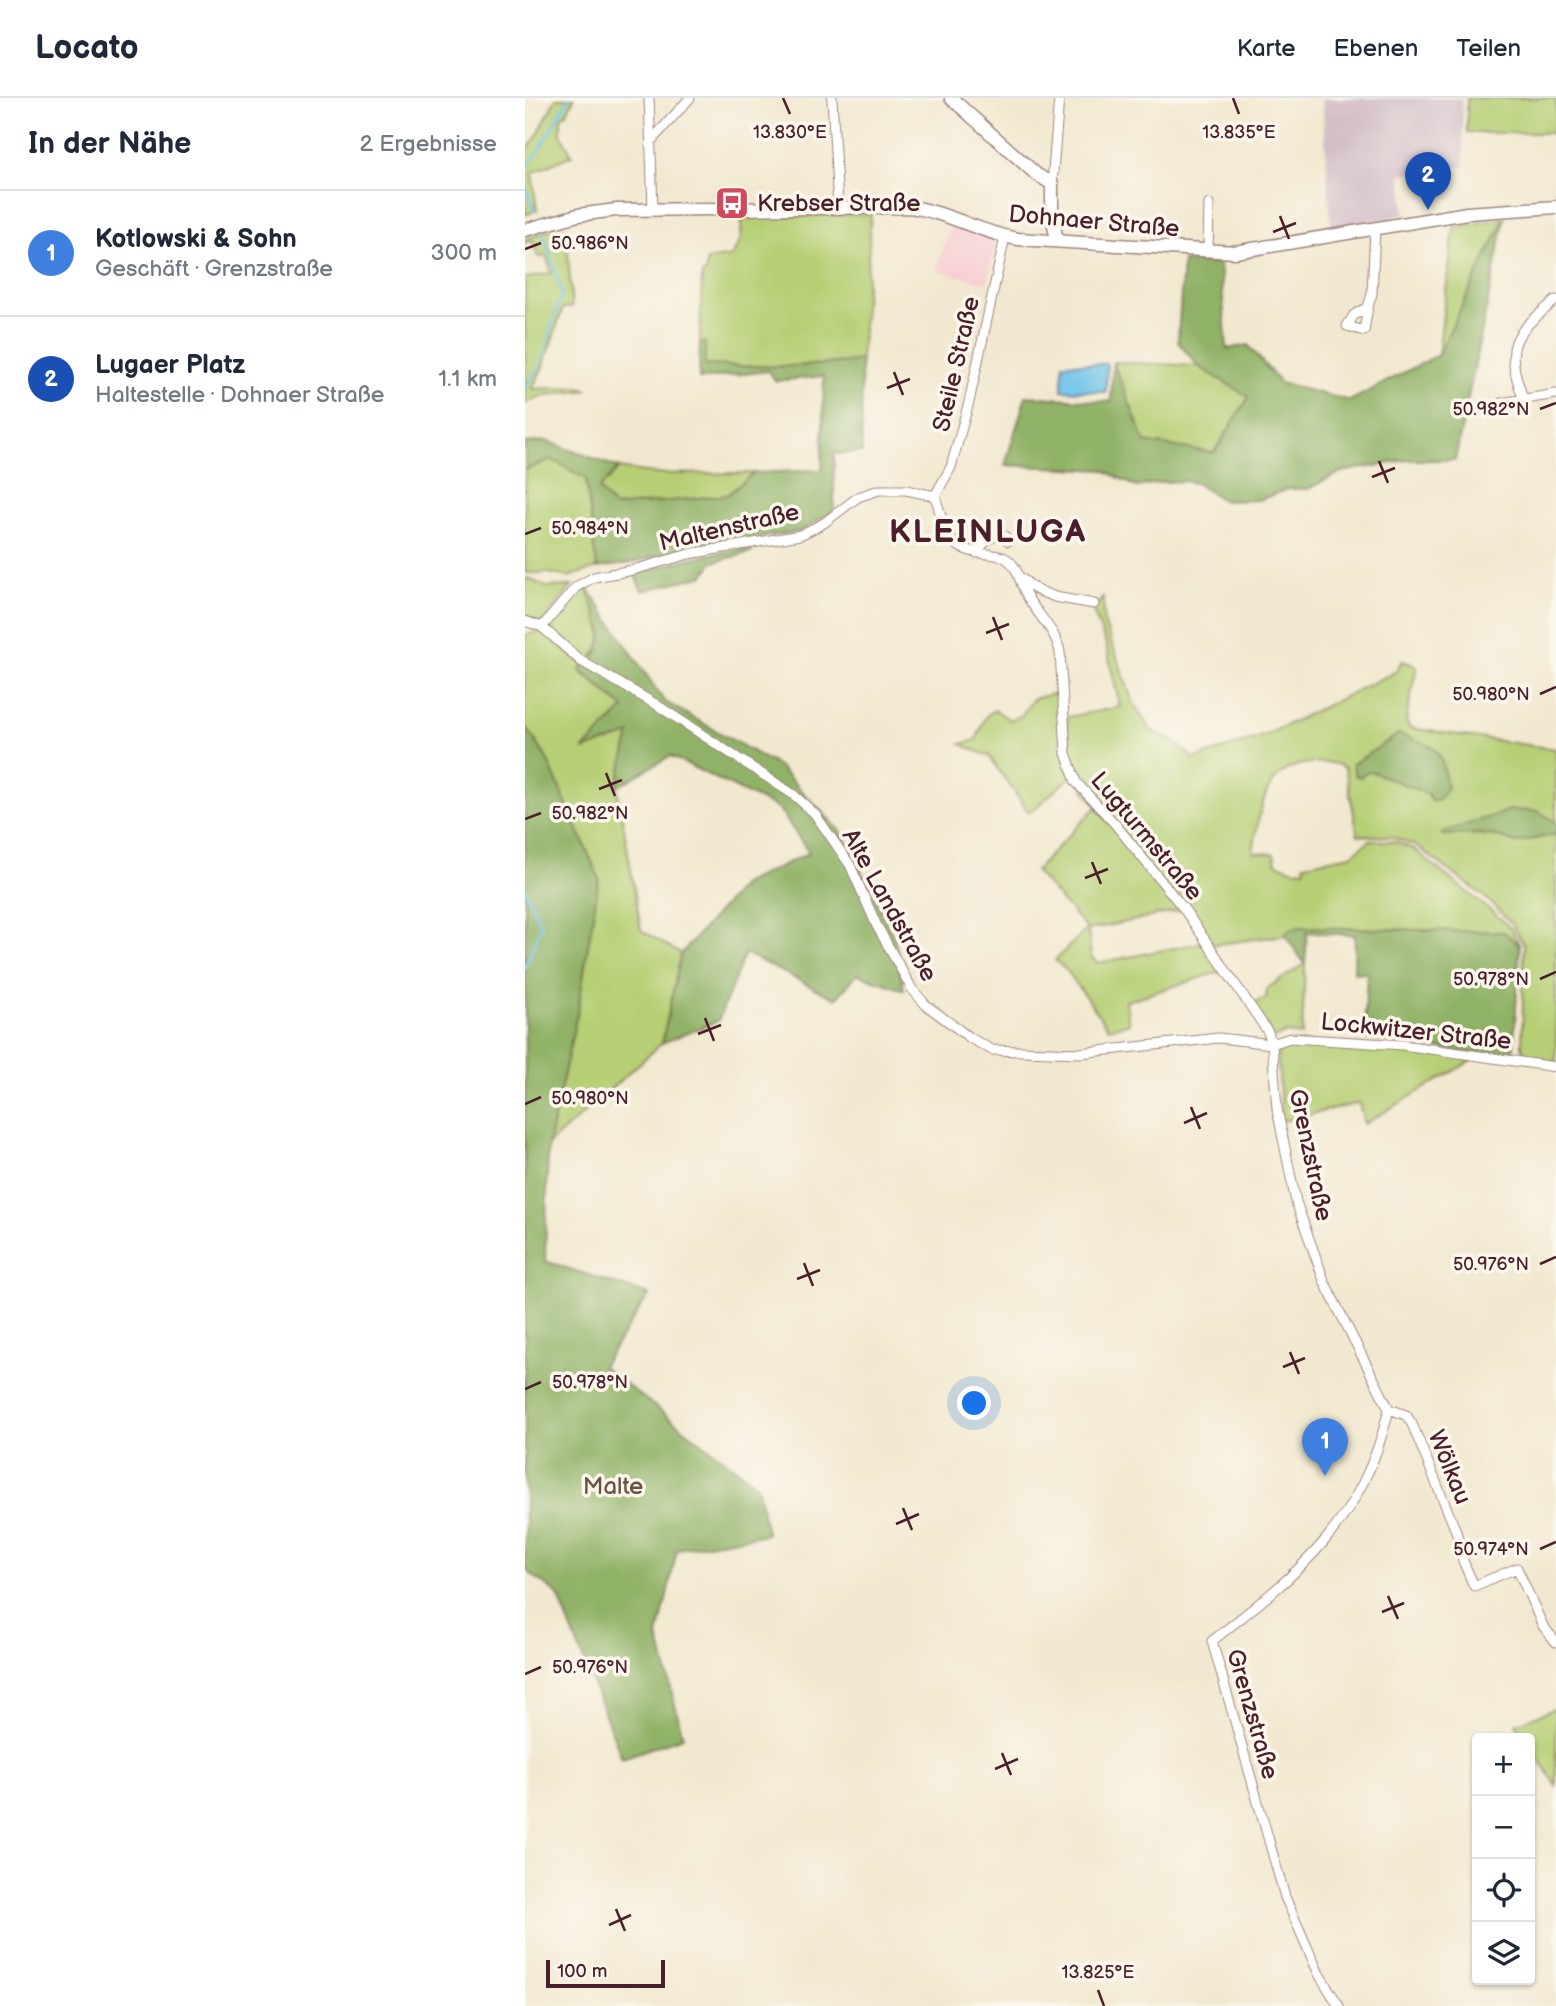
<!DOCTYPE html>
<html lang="de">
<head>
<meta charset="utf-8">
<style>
  body { margin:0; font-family:"Balsamiq Sans",sans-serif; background:#f6f6f7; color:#1f2937 }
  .controls { position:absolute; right:21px; bottom:21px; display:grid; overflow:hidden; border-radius:7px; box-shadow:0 2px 5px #0004 }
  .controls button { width:63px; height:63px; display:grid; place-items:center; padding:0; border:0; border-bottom:2px solid #e0e1e3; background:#fff; color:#1f2937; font:35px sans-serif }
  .scale { position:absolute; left:21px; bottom:18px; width:119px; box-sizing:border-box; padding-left:7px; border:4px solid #4a1f2b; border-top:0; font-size:19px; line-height:24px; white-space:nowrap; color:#4a1f2b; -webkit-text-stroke:5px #fbf7ec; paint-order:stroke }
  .you { position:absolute; left:450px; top:1306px; width:24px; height:24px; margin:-18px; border:5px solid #fff; border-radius:50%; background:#1a73e8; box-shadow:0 0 0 10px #1a73e833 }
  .badge { display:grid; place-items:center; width:46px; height:46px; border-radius:50%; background:#d93025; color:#fff; font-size:23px; font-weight:700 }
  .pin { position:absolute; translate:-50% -58px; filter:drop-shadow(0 2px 4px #0008) }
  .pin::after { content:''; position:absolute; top:37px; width:24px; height:21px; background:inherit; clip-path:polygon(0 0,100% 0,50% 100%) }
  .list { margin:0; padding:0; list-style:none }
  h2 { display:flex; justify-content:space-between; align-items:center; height:91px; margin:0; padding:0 28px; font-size:30px }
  h2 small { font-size:23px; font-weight:400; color:#747a83 }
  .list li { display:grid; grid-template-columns:46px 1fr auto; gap:21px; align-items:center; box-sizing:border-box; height:126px; padding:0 28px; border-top:2px solid #e0e1e3 }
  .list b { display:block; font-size:26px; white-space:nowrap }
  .list p { margin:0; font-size:23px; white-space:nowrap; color:#747a83 }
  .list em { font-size:23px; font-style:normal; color:#747a83 }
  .icon { flex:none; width:38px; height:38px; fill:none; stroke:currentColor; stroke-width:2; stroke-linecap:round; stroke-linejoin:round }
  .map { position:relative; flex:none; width:1031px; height:1908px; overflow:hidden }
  header { display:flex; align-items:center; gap:42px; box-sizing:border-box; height:98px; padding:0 35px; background:#fff; border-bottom:2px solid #e0e1e3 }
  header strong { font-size:33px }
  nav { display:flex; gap:38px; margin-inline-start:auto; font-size:24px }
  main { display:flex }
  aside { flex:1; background:#fff }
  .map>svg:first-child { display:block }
  .built { fill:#f7cfd3 }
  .industrial { fill:#d2bdc7 }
  .green { fill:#b6cf74; stroke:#807750; stroke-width:2; fill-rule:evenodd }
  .forest { fill:#90b266; stroke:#6d6848; stroke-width:2 }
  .water { fill:#6dc2e9; stroke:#5c708a; stroke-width:2 }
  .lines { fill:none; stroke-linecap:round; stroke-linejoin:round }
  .stream { stroke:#6dc2e9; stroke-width:2.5 }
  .street-casing { stroke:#9e847d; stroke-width:11 }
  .secondary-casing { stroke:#9e847d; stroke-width:15 }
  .street { stroke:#fff; stroke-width:9 }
  .secondary { stroke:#fff; stroke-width:12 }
  .ticks { fill:none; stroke:#4a1f2b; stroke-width:2.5 }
  .labels { text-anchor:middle; stroke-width:7; stroke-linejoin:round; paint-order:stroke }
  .poi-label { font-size:24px; fill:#4a1f2b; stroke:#fbf7ec; text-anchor:start }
  .street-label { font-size:24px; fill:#4a1f2b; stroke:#fbf7ec }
  .park-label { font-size:24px; fill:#6a5441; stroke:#fbf7ec }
  .district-label { font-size:32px; font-weight:bold; letter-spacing:2px; fill:#4a1f2b; stroke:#fbf7ec }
  .ticks-label { font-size:18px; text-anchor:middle; fill:#4a1f2b; stroke:#fbf7ec; stroke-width:7; stroke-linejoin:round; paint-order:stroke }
</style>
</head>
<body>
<header>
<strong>Locato</strong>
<nav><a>Karte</a><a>Ebenen</a><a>Teilen</a></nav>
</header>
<main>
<aside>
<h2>In der Nähe<small>2 Ergebnisse</small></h2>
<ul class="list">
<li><span class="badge" style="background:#3f7fe0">1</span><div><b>Kotlowski &amp; Sohn</b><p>Geschäft · Grenzstraße</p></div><em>300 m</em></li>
<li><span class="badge" style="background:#1a4fb4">2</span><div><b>Lugaer Platz</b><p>Haltestelle · Dohnaer Straße</p></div><em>1.1 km</em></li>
</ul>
</aside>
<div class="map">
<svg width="1031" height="1908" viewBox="0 0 1031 1908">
  <rect width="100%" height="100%" fill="#fbf7ec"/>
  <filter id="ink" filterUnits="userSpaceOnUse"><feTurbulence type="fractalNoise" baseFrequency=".0143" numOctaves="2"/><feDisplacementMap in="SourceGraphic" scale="14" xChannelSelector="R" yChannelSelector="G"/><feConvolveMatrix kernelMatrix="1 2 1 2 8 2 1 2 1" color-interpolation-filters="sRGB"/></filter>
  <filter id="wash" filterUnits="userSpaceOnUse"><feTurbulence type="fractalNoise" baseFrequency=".00686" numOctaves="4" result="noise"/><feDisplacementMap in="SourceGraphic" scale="28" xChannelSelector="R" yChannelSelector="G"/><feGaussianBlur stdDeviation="1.57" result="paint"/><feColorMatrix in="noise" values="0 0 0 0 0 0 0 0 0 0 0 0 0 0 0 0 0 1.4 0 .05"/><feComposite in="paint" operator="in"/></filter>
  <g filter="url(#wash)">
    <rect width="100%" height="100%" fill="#f2e8cf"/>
    <path class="built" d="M426,126L464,141L470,145L462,185L411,173Z"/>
    <path class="industrial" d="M797,0H937L939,69L876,76L880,115L862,121L806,128Z"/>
    <path class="green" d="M31,0H49L41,16L36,19V36L47,57L7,75L12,112L0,117V55L13,36Z
      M942,0H1031V22L1028,35H942Z
      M346,116L336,262C282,270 234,269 180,267V246L175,245L177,176L181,175L182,162L207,158L216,141L217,119Z
      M980,120L913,257L929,129Z
      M41,130L47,209L38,210L17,271L7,291L55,289L63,292L17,298L0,305V180L27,175L21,158L13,159L7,142L0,145V141L23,132Z
      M588,264L673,268L724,299L688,355L620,345Z
      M26,361L61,381L72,470L43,479L25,475H0V372Z
      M94,370L132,376L229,375L202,397L88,409L74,391Z
      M3,480L21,489L47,488L19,523L14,525L0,519V481Z
      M60,486C70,514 88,539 64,563L21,528Z
      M578,499L579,524L609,606L626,632L650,644L669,661L741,637L870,574L877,563L892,568L881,622L885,630L1031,651V724L1012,713L986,712L917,736H953L971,738L992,745L1031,736V966L1003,961L997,949L999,847L987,826L959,798L891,748L867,739L833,737L820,670C811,664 800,664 789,665C737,666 735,714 728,754L749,756L751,765L769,772L780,771L779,766L826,757L845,742L871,744L888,751L976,821L987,832L995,848L979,834L773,829L763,832L760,837L686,847L560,693L544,661L542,619L595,609L581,546L568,513ZM874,636L907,703L903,696L848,674H841L828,666Z
      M16,533L59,568L55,573L99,610L60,650L105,636L92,689L116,832L156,856L137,945L23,1047L53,911L74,780L21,659L0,627V537Z
      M535,594L546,679L504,715L464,658L436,646L451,642L461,618L470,612L485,622L496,618L508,601Z
      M571,709L658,812L563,832L566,859L573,865L679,844L698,873L601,903L604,926L583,930L543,874L530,862L562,831L510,773Z
      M780,866L777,937L762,935L748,940L726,906L741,900L742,890Z
      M764,944L878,951L949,961L839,1026L834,1005L757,1023L752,951Z
      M1031,1610V1688L1005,1647V1640H1000L991,1626Z"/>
    <path class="forest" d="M980,120L930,362H882L816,374L783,391H763L734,402L699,403L671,385L659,383L636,384L612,389L579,372L480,367L501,298L586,304L588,264L620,344L689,355L724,299L673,268L653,244L658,163L695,166L702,251L723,247L755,285L825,303L913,257Z
      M175,245H180V267C234,269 283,270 336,262L337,354L309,356V413L274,434L163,450L106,465L72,470L61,381L26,361L0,372V345L21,343L94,370L74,391L89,409L202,397L229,375L297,372L299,278L251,283L243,273L174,281Z
      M226,449L227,454L188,464L179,477L117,493L109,476L166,460Z
      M60,486L139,603L253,668L319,737L370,842L379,892L332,876L311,901L220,855L193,923L137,945L156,856L219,785L284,755L254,711L145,658L92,689L105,636L58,652L99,610L55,572L73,554L78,536Z
      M0,627L21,659L74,780L53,911L23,1047L20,1163L124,1197L77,1268L232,1387L242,1436L152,1451L133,1538L158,1639L97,1660L33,1497L0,1471Z
      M874,636C915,652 915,645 922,690L914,701L907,703L903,696L848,674H841L835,679L830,677L828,666Z
      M986,712L1012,713L1031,724V736L991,745L971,738L953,736L917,737L918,734Z
      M773,829L979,834L995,848L988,956L982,960L839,940L842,875L829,874L830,837L782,834L780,866L760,837L763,832Z"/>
    <path class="water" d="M538,265L582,266L581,294L537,292Z"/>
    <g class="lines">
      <path class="stream" d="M0,70L11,57L44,0
        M0,86L9,113
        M0,290L15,266L37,195L18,135
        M0,791L16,828L0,869"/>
    </g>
  </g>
  <g filter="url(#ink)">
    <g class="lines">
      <g class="street-casing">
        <path id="street" d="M124,0L128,111
          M307,0L313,109
          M126,43L165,0
          M527,86L534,0
          M683,153L684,106
          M843,209L839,233L822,228L829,217L843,209L847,196L850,131
          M998,300C978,244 989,237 1031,202
          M976,305L1031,296
          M410,398C421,431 418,450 456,455C464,457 476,456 482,461C493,469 494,483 500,494C510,516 530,529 535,554L541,655L551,684L590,726L659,811L743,934L747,946L752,1011L771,1104L800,1185L864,1311C837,1426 775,1474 687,1543L760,1799L794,1876L814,1908
          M410,398L426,369L444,304L480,139
          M451,455C459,444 466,435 480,438L483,443
          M496,480L512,492L530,499L569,506
          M0,523L17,529L56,563L132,607L269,697L290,716L325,767L352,828L387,891L401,907L445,940L467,952L555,955L694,940L747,946L765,940L878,947L1031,969
          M17,529L51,489L69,479L108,472L164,456L275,437L299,425L333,399L354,392H381L410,398
          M864,1311L881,1317L887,1326L931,1433L938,1463L949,1488L992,1470L1018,1528L1031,1544"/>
      </g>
      <g class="secondary-casing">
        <path id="secondary" d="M426,0L511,76L527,86V117L532,143
          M0,132L53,117L91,112L385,109C423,114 455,135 493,141L710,154L942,115L1031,109"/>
      </g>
      <use href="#street" class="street"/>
      <use href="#secondary" class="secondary"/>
    </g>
  </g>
  <path class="ticks" d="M258,0L265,16M708,0L714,16M755,118L764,141M748,134L771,125M0,151L16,145M369,274L378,297M362,290L385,281M1015,311L1031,305M854,363L863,385M847,379L870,370M0,436L16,430M468,519L477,542M461,535L484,526M1015,596L1031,589M81,675L90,698M74,691L97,682M0,721L16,715M567,764L576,786M560,780L583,771M1015,881L1031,874M180,920L189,943M173,936L196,927M0,1006L16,999M666,1009L675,1031M659,1025L682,1015M279,1165L288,1188M1015,1166L1031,1159M272,1181L295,1172M765,1254L774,1276M758,1269L780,1260M0,1291L16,1284M378,1410L387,1432M371,1426L394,1416M1015,1451L1031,1444M863,1498L873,1521M857,1514L879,1505M0,1576L16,1569M477,1655L486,1677M470,1671L493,1661M91,1811L100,1833M84,1827L106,1817M573,1892L579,1908"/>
  <defs>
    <g id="bus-square" transform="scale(1.75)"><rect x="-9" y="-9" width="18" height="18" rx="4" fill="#d1495b" stroke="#fbf7ec"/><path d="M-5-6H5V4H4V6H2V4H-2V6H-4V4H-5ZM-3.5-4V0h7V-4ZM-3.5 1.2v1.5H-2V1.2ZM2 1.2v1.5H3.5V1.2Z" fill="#fff"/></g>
  </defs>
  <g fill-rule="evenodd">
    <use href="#bus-square" x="207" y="105"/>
  </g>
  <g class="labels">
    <g class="poi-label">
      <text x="232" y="113">Krebser Straße</text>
    </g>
    <g class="street-label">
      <text transform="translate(569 123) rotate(5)" y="8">Dohnaer Straße</text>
      <text transform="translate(431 266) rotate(-77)" y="8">Steile Straße</text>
      <text transform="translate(204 429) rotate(-13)" y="8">Maltenstraße</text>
      <text transform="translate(622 738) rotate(50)" y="8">Lugturmstraße</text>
      <text transform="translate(365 807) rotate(61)" y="8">Alte Landstraße</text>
      <text transform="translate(891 933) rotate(6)" y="8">Lockwitzer Straße</text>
      <text transform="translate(786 1057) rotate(78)" y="8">Grenzstraße</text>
      <text transform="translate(925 1369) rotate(68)" y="8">Wölkau</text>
      <text transform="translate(728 1616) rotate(74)" y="8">Grenzstraße</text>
    </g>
    <g class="park-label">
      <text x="88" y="1396">Malte</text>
    </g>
    <g class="district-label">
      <text x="463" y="444">KLEINLUGA</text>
    </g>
  </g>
  <g class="ticks-label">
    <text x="265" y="40">13.830°E</text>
    <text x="714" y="40">13.835°E</text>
    <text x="65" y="151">50.986°N</text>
    <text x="966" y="317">50.982°N</text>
    <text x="65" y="436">50.984°N</text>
    <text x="966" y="602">50.980°N</text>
    <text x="65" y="721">50.982°N</text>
    <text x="966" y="887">50.978°N</text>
    <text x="65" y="1006">50.980°N</text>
    <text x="966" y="1172">50.976°N</text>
    <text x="65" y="1290">50.978°N</text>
    <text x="966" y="1457">50.974°N</text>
    <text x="65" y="1575">50.976°N</text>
    <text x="573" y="1880">13.825°E</text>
  </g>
</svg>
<div class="controls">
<button>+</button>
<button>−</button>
<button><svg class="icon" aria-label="locate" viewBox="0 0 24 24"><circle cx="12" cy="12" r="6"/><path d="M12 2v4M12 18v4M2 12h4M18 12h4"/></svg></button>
<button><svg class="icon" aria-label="layers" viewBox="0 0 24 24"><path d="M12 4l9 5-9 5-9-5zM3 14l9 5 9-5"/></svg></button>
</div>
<div class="scale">100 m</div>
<div class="you"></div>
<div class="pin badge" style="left:800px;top:1378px;background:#3f7fe0">1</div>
<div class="pin badge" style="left:903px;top:112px;background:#1a4fb4">2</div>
</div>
</main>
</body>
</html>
